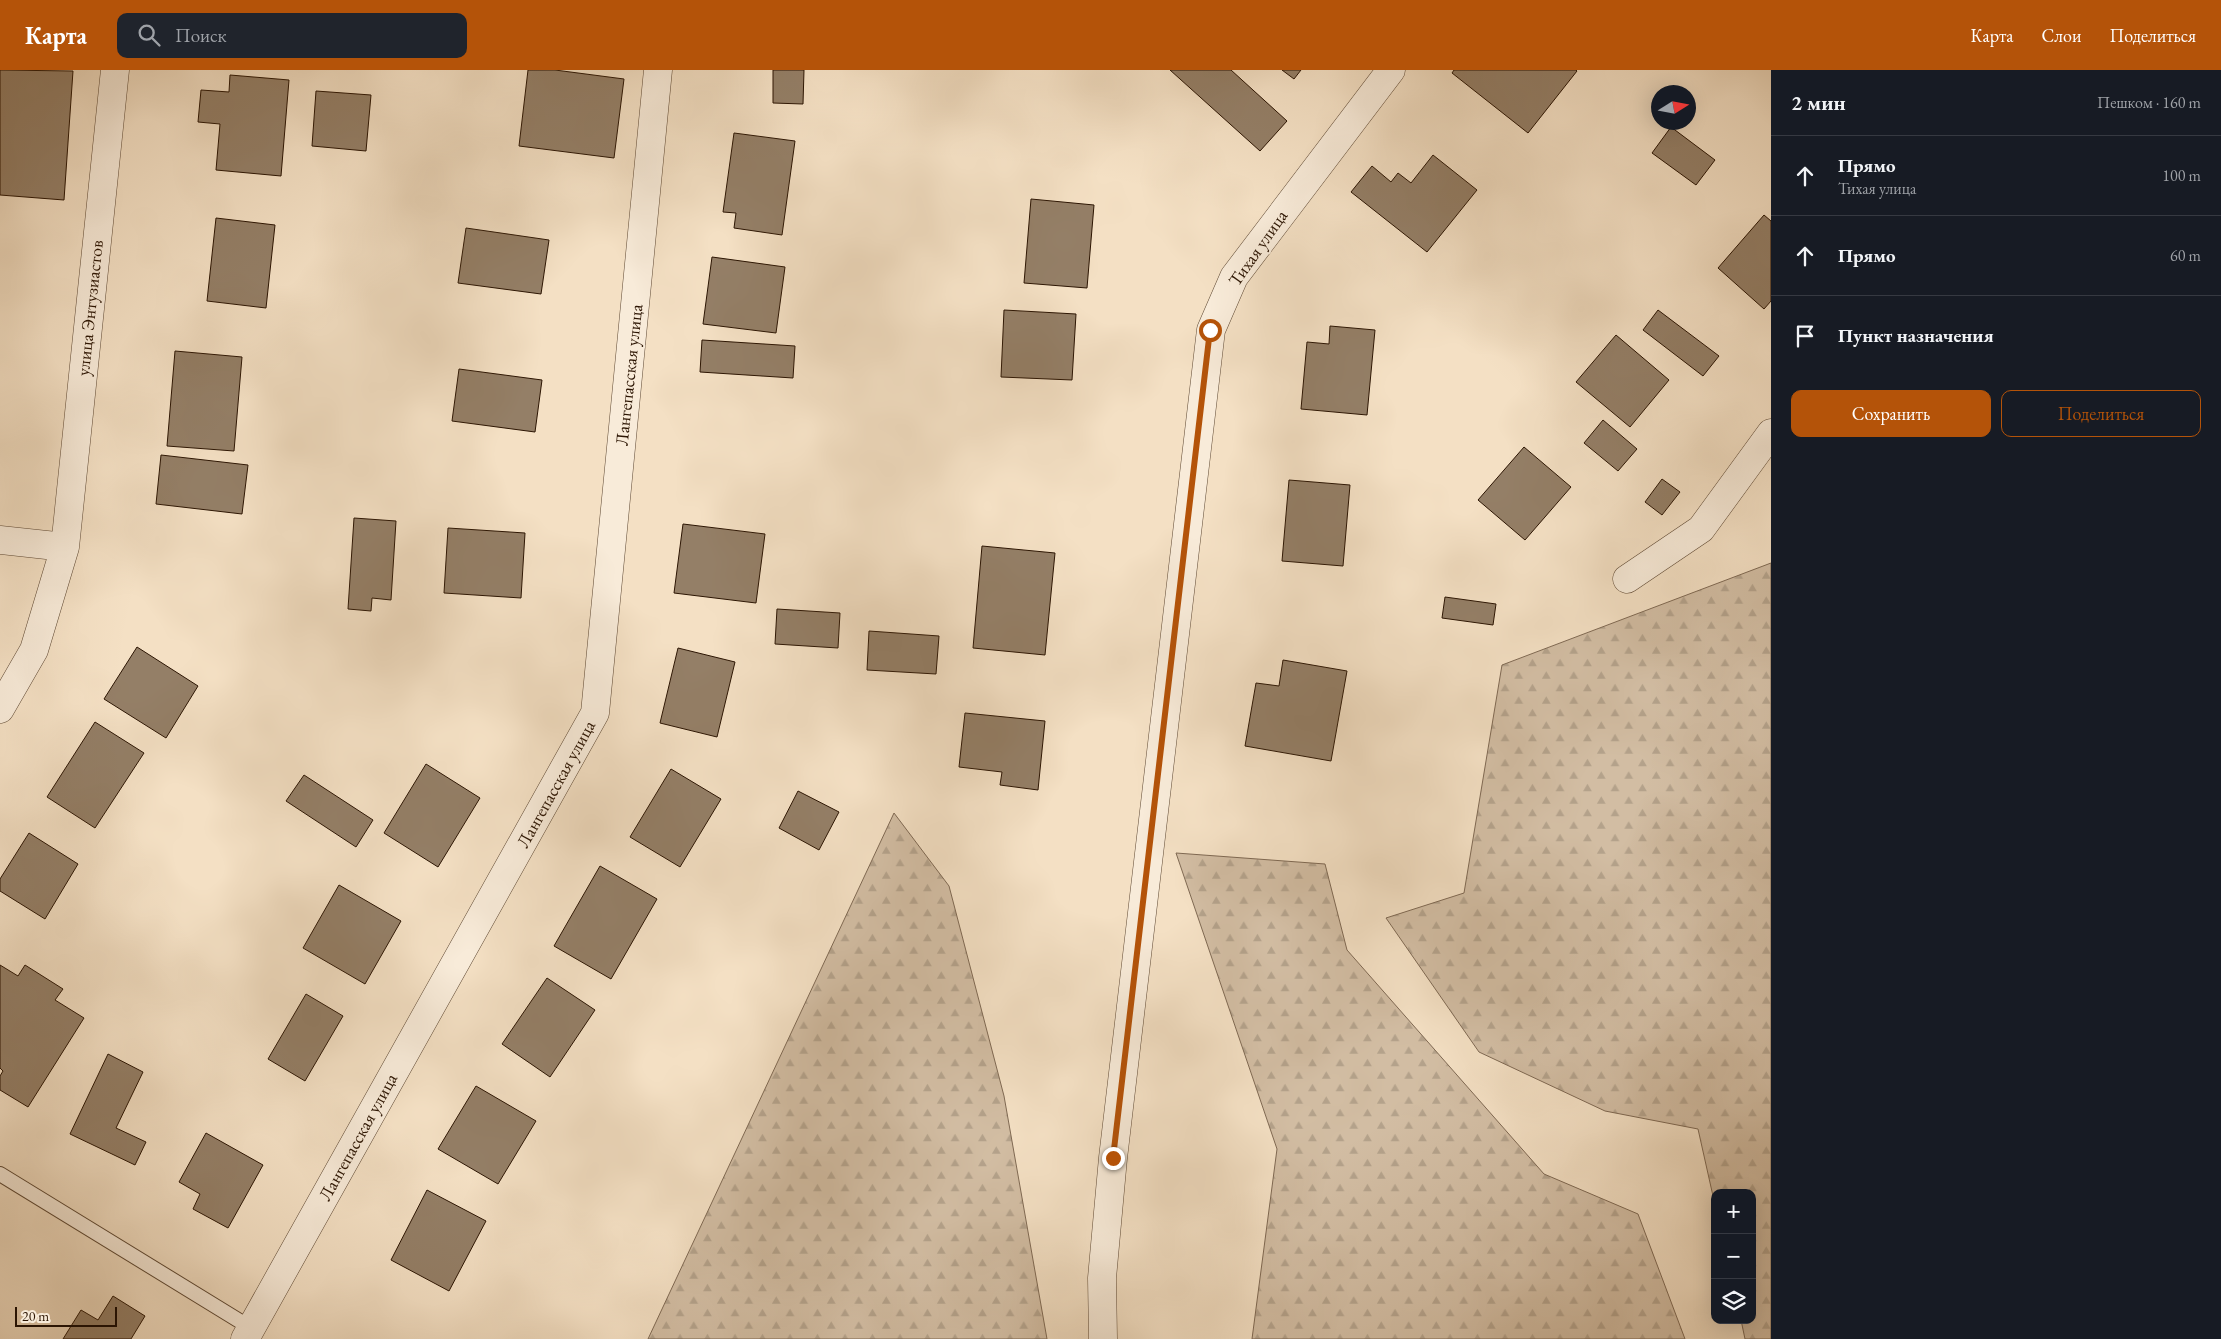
<!DOCTYPE html>
<html lang="ru">
<head>
<meta charset="utf-8">
<style>
  body { margin:0; font-family:"EB Garamond",serif; background:#20242c; color:#f1f3f6 }
  .controls { position:absolute; right:15px; bottom:15px; display:grid; overflow:hidden; border-radius:10px; box-shadow:0 5px 20px #0002 }
  .controls button { width:45px; height:45px; display:grid; place-items:center; padding:0; border:0; border-bottom:1px solid #363941; background:#171b24; color:#f1f3f6; font:25px sans-serif }
  .compass { position:absolute; left:1651px; top:15px; width:45px; height:45px; border-radius:50%; background:#171b24; box-shadow:0 5px 20px #0002; rotate:79deg }
  .scale { position:absolute; left:15px; bottom:12px; width:102px; box-sizing:border-box; padding-left:5px; border:2px solid #2c1503; border-top:0; font-size:14px; line-height:18px; white-space:nowrap; color:#2c1503; -webkit-text-stroke:4px #f8ebd9; paint-order:stroke }
  .stop { position:absolute; width:15px; height:15px; margin:-11px; border:4px solid #b45309; border-radius:50%; background:#fff }
  .stop.end { background:#b45309; border-color:#fff; box-shadow:0 1px 5px #0008 }
  .list { margin:0; padding:0; list-style:none }
  h2 { display:flex; justify-content:space-between; align-items:center; height:65px; margin:0; padding:0 20px; font-size:21px }
  h2 small { font-size:16px; font-weight:400; color:#9ea1a6 }
  .list li { display:grid; grid-template-columns:32px 1fr auto; gap:15px; align-items:center; box-sizing:border-box; height:80px; padding:0 20px; border-top:1px solid #363941 }
  .list b { display:block; font-size:19px; white-space:nowrap }
  .list p { margin:0; font-size:16px; white-space:nowrap; color:#9ea1a6 }
  .list em { font-size:16px; font-style:normal; color:#9ea1a6 }
  .actions { display:flex; gap:10px; padding:15px 20px }
  .actions a { flex:1; padding:11px 0; border:1px solid #b45309; border-radius:10px; text-align:center; font-size:18px; color:#b45309 }
  .actions .main { background:#b45309; color:#fff }
  .icon { flex:none; width:28px; height:28px; fill:none; stroke:currentColor; stroke-width:2; stroke-linecap:round; stroke-linejoin:round }
  .map { position:relative; flex:none; width:1771px; height:1269px; overflow:hidden }
  header { display:flex; align-items:center; gap:30px; box-sizing:border-box; height:70px; padding:0 25px; background:#b45309; color:#fff }
  header strong { font-size:24px }
  nav { display:flex; gap:28px; margin-inline-start:auto; font-size:18px }
  .search { width:350px; height:45px; background:#20242c; display:flex; align-items:center; gap:12px; box-sizing:border-box; padding:0 18px; border-radius:10px; color:#9ea1a6; font-size:19px }
  main { display:flex }
  aside { flex:1; background:#171b24 }
  .map>svg:first-child { display:block }
  .forest { fill:url(#forest-firs); stroke:#7f6953 }
  .building { fill:#947f67; stroke:#2c1503 }
  .lines { fill:none; stroke-linecap:round; stroke-linejoin:round }
  .service-casing { stroke:#5e4833; stroke-width:16 }
  .minor-casing { stroke:#5e4833; stroke-width:29 }
  .service { stroke:#f8ebd9; stroke-width:14 }
  .minor { stroke:#f8ebd9; stroke-width:28 }
  .route { stroke:#b45309; stroke-width:6 }
  .labels { text-anchor:middle; stroke-width:4; stroke-linejoin:round; paint-order:stroke }
  .street-label { font-size:18px; fill:#2c1503; stroke:#f8ebd9 }
</style>
</head>
<body>
<header>
<strong>Карта</strong>
<div class="search"><svg class="icon" aria-label="search" viewBox="0 0 24 24"><circle cx="10" cy="10" r="6"/><path d="M15 15l6 6"/></svg>Поиск</div>
<nav><a>Карта</a><a>Слои</a><a>Поделиться</a></nav>
</header>
<main>
<div class="map">
<svg width="1771" height="1269" viewBox="0 0 1771 1269">
  <defs>
    <pattern id="forest-firs" width="22" height="20" patternUnits="userSpaceOnUse" patternTransform="scale(1.25)"><rect width="22" height="20" fill="#d2bda3"/><path d="M5 1l3.5 6h-7zM16 11l3.5 6h-7z" fill="#b4a28b"/></pattern>
  </defs>
  <rect width="100%" height="100%" fill="#f4e0c4"/>
  <filter id="stains"><feTurbulence type="fractalNoise" baseFrequency=".004" numOctaves="4"/><feColorMatrix values="0 0 0 0 .2 0 0 0 0 .09 0 0 0 0 .02 0 0 0 .5 -.17"/></filter>
  <radialGradient id="worn" r=".72"><stop offset=".6" stop-color="#630" stop-opacity="0"/><stop offset="1" stop-color="#630" stop-opacity=".3"/></radialGradient>
  <path class="forest" d="M1771,493V1269H1745L1741,1250H1752V1123H1715V1135L1698,1059L1605,1041L1479,982L1386,848L1464,823L1502,595Z
    M894,743L949,816L1004,1026L1047,1269H648Z
    M1176,783L1325,794L1347,880L1544,1104L1638,1144L1685,1269H1252L1277,1079Z"/>
  <path class="building" d="M0,0L73,1L64,130L0,125Z
    M528,0H555L624,9L614,88L519,76Z
    M773,0H804L803,34L773,33Z
    M1170,0H1231L1287,51L1260,81Z
    M1282,0H1301L1294,9Z
    M1454,0H1576L1577,1L1528,63L1452,3Z
    M230,5L289,10L281,106L216,100L220,54L198,52L201,20L229,22Z
    M316,21L371,25L366,81L312,76Z
    M1671,57L1715,90L1696,115L1652,83Z
    M734,63L795,71L782,165L734,158L736,143L723,142Z
    M1433,85L1477,120L1427,182L1351,122L1372,96L1391,112L1398,103L1411,113Z
    M1031,129L1094,135L1087,218L1024,213Z
    M1764,145L1771,151V231L1764,239L1718,198Z
    M216,148L275,155L266,238L207,231Z
    M466,158L549,170L541,224L458,213Z
    M712,187L785,197L776,263L703,254Z
    M1004,240L1076,244L1072,310L1001,307Z
    M1658,240L1719,286L1703,306L1643,260Z
    M1330,256L1375,260L1367,345L1301,339L1307,272L1329,274Z
    M1616,265L1669,310L1630,357L1576,312Z
    M702,270L795,276L793,308L700,302Z
    M175,281L242,287L234,381L167,376Z
    M459,299L542,310L535,362L452,351Z
    M1603,350L1637,379L1618,401L1584,373Z
    M1524,377L1571,417L1525,470L1478,430Z
    M161,385L248,395L242,444L156,434Z
    M1662,409L1680,422L1662,445L1645,432Z
    M1289,410L1350,415L1343,496L1282,491Z
    M354,448L396,451L391,530L372,528L371,541L348,539Z
    M683,454L765,464L756,533L674,523Z
    M448,458L525,463L521,528L444,523Z
    M982,476L1055,483L1045,585L973,578Z
    M1445,527L1496,534L1493,555L1442,548Z
    M777,539L840,543L838,578L775,574Z
    M869,561L939,566L936,604L867,600Z
    M137,577L198,616L166,668L104,629Z
    M678,578L735,592L717,667L660,653Z
    M1283,590L1347,601L1331,691L1245,676L1256,613L1279,616Z
    M965,643L1045,651L1038,720L1000,715L1002,702L959,697Z
    M95,652L144,683L95,758L47,727Z
    M426,694L480,728L438,797L384,763Z
    M671,699L721,729L680,797L630,767Z
    M304,705L373,750L356,777L286,731Z
    M798,721L839,742L819,780L779,758Z
    M29,763L78,794L45,849L0,821V809Z
    M600,796L657,829L611,909L554,876Z
    M339,815L401,851L365,914L303,878Z
    M0,895L18,906L25,895L63,919L55,930L84,948L28,1037L0,1020V1006L3,1001L0,998Z
    M547,908L595,940L550,1007L502,974Z
    M306,924L343,946L305,1011L268,989Z
    M108,984L143,1002L116,1058L146,1072L135,1095L70,1064Z
    M476,1016L536,1051L498,1114L438,1079Z
    M206,1063L263,1095L228,1158L193,1139L200,1124L179,1112Z
    M427,1120L486,1151L449,1221L391,1190Z
    M113,1226L145,1246L131,1269H63L81,1240L98,1250Z"/>
  <g class="lines">
    <g class="service-casing">
      <path id="service" d="M0,1104L251,1258"/>
    </g>
    <g class="minor-casing">
      <path id="minor" d="M0,470L65,477
        M1627,509L1701,459L1771,363
        M0,639L34,580L65,477L115,0
        M245,1269L595,643L658,0
        M1103,1269L1102,1208L1113,1088L1211,260L1234,207L1391,0"/>
    </g>
    <use href="#service" class="service"/>
    <use href="#minor" class="minor"/>
  </g>
  <g class="lines">
    <path class="route" d="M1113,1088L1210,260"/>
  </g>
  <g class="labels">
    <g class="street-label">
      <text transform="translate(1258 178) rotate(-55)" y="6">Тихая улица</text>
      <text transform="translate(90 238) rotate(-84)" y="6">улица Энтузиастов</text>
      <text transform="translate(629 305) rotate(-84)" y="6">Лангепасская улица</text>
      <text transform="translate(556 714) rotate(-61)" y="6">Лангепасская улица</text>
      <text transform="translate(358 1067) rotate(-61)" y="6">Лангепасская улица</text>
    </g>
  </g>
  <rect width="100%" height="100%" filter="url(#stains)"/>
  <rect width="100%" height="100%" fill="url(#worn)"/>
</svg>
<div class="controls">
<button>+</button>
<button>−</button>
<button><svg class="icon" aria-label="layers" viewBox="0 0 24 24"><path d="M12 4l9 5-9 5-9-5zM3 14l9 5 9-5"/></svg></button>
</div>
<svg class="compass" viewBox="-18 -18 36 36"><path d="M0-13l5 13h-10z" fill="#e53935"/><path d="M0 13l5-13h-10z" fill="#9ea1a6"/></svg>
<div class="scale">20 m</div>
<div class="stop" style="left:1210px;top:260px"></div>
<div class="stop end" style="left:1113px;top:1088px"></div>
</div>
<aside>
<h2>2 мин<small>Пешком · 160 m</small></h2>
<ul class="list">
<li><svg class="icon" aria-label="ahead" viewBox="0 0 24 24"><path d="M12 20V5M6 11l6-6 6 6"/></svg><div><b>Прямо</b><p>Тихая улица</p></div><em>100 m</em></li>
<li><svg class="icon" aria-label="ahead" viewBox="0 0 24 24"><path d="M12 20V5M6 11l6-6 6 6"/></svg><div><b>Прямо</b></div><em>60 m</em></li>
<li><svg class="icon" aria-label="arrive" viewBox="0 0 24 24"><path d="M6 21V4h12l-3 4 3 4H6"/></svg><div><b>Пункт назначения</b></div></li>
</ul>
<div class="actions"><a class="main">Сохранить</a><a>Поделиться</a></div>
</aside>
</main>
</body>
</html>
